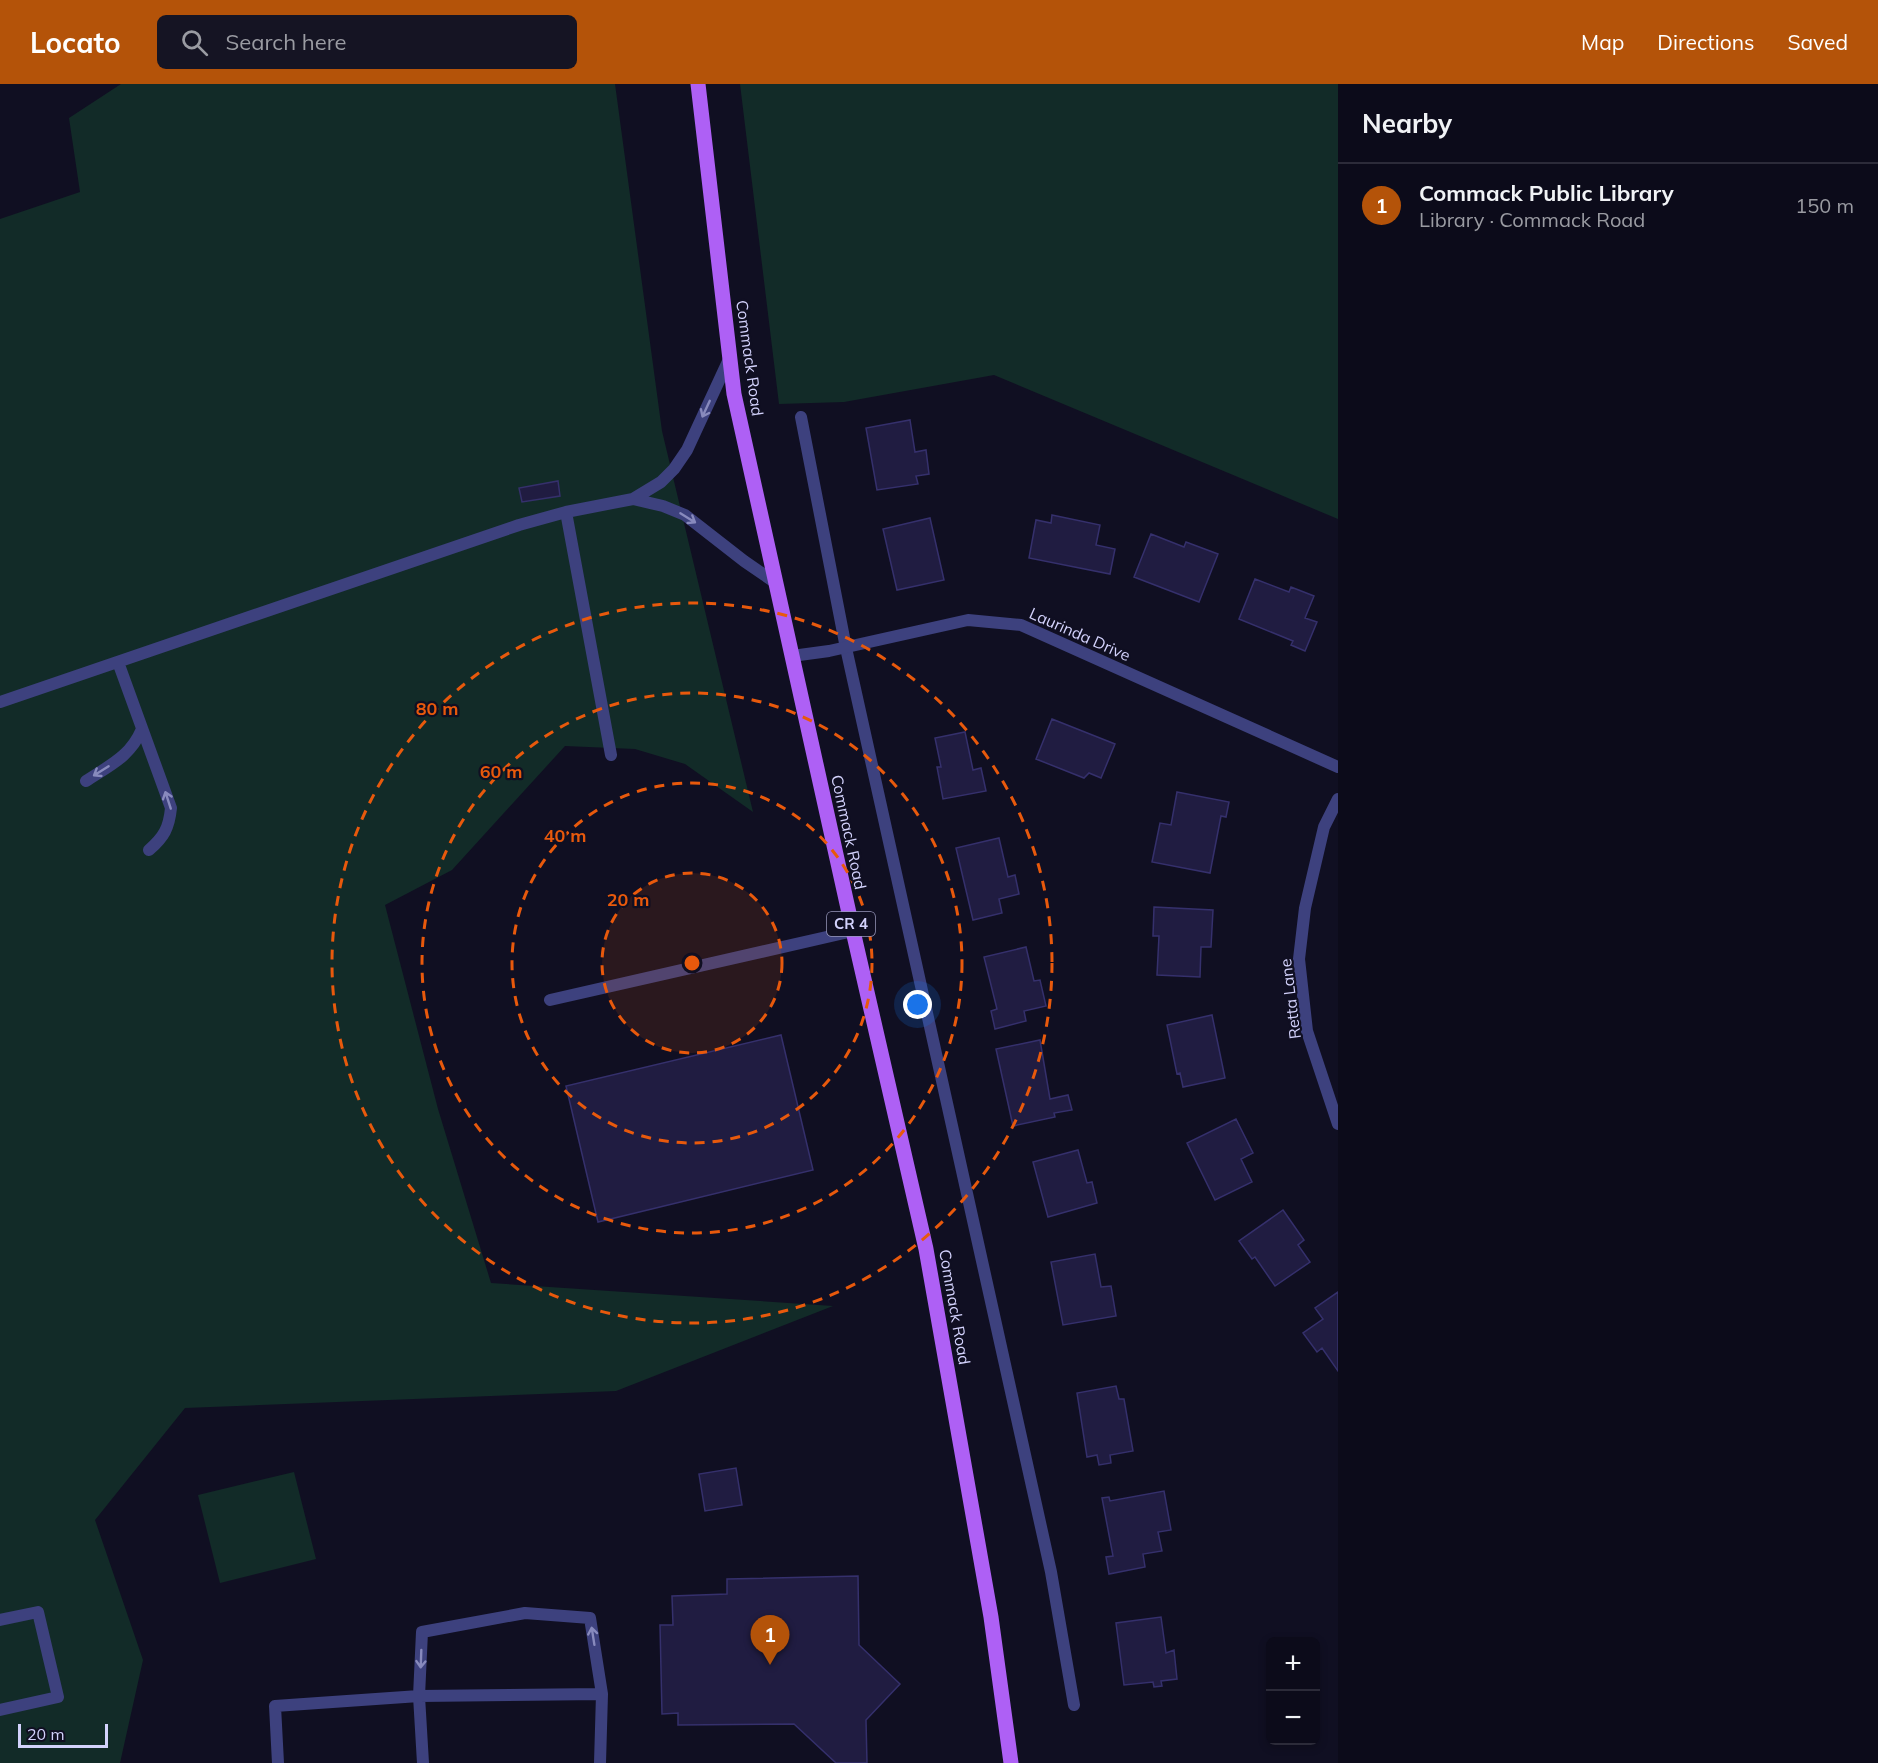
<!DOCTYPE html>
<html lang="en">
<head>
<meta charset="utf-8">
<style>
  body { margin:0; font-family:Mulish,sans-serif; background:#151423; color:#f1f3f6 }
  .controls { position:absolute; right:18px; bottom:18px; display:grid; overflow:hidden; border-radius:9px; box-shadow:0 3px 9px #0003 }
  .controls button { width:54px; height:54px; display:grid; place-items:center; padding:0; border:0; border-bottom:2px solid #2c2b39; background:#0c0b1a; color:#f1f3f6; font:30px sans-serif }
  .scale { position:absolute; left:18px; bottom:15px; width:90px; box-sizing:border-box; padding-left:6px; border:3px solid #d3d2fc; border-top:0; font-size:16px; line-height:21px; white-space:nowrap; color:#d3d2fc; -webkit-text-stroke:4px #100f22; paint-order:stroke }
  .you { position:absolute; left:918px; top:921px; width:21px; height:21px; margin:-15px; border:4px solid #fff; border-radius:50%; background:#1a73e8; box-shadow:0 0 0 9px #1a73e833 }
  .badge { display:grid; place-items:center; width:39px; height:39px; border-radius:50%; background:#b45309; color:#fff; font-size:20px; font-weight:700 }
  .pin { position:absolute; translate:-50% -50px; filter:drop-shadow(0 2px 3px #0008) }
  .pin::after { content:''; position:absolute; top:32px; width:21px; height:18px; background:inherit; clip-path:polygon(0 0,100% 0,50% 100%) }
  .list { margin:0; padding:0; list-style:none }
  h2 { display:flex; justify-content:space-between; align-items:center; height:78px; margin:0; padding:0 24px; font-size:26px }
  h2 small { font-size:20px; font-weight:400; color:#9a9ba2 }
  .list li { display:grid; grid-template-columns:39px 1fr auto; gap:18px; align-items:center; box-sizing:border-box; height:84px; padding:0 24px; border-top:2px solid #2c2b39 }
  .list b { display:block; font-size:22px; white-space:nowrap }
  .list p { margin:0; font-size:20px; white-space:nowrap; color:#9a9ba2 }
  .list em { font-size:20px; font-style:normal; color:#9a9ba2 }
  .icon { flex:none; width:33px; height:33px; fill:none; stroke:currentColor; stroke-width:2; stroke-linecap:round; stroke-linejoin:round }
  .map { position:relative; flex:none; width:1338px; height:1679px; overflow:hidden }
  header { display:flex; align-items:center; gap:36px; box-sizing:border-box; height:84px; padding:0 30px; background:#b45309; color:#fff }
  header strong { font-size:28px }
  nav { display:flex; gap:33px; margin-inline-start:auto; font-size:21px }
  .search { width:420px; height:54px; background:#151423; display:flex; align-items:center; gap:15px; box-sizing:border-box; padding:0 21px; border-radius:9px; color:#9a9ba2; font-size:22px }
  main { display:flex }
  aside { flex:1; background:#0c0b1a }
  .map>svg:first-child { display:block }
  .green { fill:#122b28 }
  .building { fill:#201c41; stroke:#35306c; stroke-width:1.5 }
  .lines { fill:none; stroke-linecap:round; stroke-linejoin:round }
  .lane { stroke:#3d417e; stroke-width:12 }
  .street { stroke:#3d417e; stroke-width:12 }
  .primary { stroke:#ae60f5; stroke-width:15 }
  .oneway { stroke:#888abd }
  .ring { fill:none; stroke:#e8590c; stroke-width:3; stroke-dasharray:10 8 }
  .labels { text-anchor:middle; stroke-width:4.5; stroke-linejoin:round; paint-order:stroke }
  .shield { fill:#100f22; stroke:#9898bb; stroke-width:1.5 }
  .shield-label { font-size:15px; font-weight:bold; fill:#d3d2fc }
  .street-label { font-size:16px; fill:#d3d2fc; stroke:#100f22 }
  .centre { fill:#e8590c; stroke:#100f22; stroke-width:3 }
  .ring-label { font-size:18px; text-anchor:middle; font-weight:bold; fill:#e8590c; stroke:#100f22; stroke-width:4.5; stroke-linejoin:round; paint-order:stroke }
</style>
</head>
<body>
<header>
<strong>Locato</strong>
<div class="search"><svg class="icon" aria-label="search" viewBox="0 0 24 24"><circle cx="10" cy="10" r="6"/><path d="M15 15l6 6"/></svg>Search here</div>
<nav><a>Map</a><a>Directions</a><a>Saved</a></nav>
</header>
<main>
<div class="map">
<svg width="1338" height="1679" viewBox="0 0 1338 1679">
  <rect width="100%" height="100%" fill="#100f22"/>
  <path class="green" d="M121,0H615L662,347L753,728L685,680L635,665L565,662L452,786L385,821L438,1025L491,1199L833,1222L616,1307L185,1324L95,1436L143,1576L120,1679H0V135L80,108L69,34Z
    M740,0H1338V435L994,291L844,318L779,320Z
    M294,1388L316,1475L220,1499L198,1411Z"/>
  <path class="building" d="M910,336L915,368L926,366L929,390L916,392L918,400L877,406L866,344Z
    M558,397L560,412L522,418L519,404Z
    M1052,431L1100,441L1096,461L1115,465L1110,490L1029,474L1036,436L1051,439Z
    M930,434L944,496L897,506L883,445Z
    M1151,450L1184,463L1186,458L1218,470L1199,518L1134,493Z
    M1255,495L1289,508L1291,503L1314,512L1305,534L1317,538L1305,567L1291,561L1293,557L1239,535Z
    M1052,635L1115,660L1101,694L1089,689L1084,694L1036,675Z
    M965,648L973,686L981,684L986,707L943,715L937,683H941L935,654Z
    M1177,708L1229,718L1226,733L1221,732L1210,789L1152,778L1160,739L1171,741Z
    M999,754L1008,793L1015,791L1019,810L999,815L1002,829L973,836L956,764Z
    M1154,823L1213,826L1211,863H1201L1200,893L1157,891L1159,852H1153Z
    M1026,863L1034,897L1040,896L1046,922L1024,927L1026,937L995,945L991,927L997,925L984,873Z
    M1212,931L1225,994L1183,1003L1180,989L1177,990L1167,941Z
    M781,951L813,1086L598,1138L566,1002Z
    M1040,956L1050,1015L1068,1011L1072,1026L1054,1029L1055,1033L1013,1042L996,965Z
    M1236,1035L1253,1069L1241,1075L1252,1098L1215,1116L1187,1059Z
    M1078,1066L1087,1099L1092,1098L1097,1119L1048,1133L1033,1078Z
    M1283,1126L1304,1156L1298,1161L1310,1178L1275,1202L1255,1173L1252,1175L1239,1157Z
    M1095,1170L1101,1203L1111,1202L1116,1232L1063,1241L1051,1178Z
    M1338,1208V1287L1322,1264L1317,1268L1303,1249L1323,1235L1315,1224Z
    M1116,1302L1119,1315H1124L1133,1367L1110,1371L1111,1379L1099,1381L1097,1371L1087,1373L1077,1309Z
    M736,1384L742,1421L705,1427L699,1390Z
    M1164,1407L1171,1446L1158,1448L1162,1467L1143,1470L1145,1483L1109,1490L1106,1473L1113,1472L1102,1414L1109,1413L1110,1417Z
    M858,1492L859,1561L900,1600L866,1636L867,1679H836L794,1640L678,1641V1629L662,1630L660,1541H673L672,1512L727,1510V1495Z
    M1161,1533L1166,1569L1174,1566L1177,1595L1161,1597L1162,1602L1154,1603L1153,1598L1124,1601L1116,1539Z"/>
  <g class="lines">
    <path class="lane" d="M801,333L846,564L1051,1488L1074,1621
      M633,415L663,422L685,431L744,477L776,499
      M566,428L611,671
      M118,578L171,724C169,744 164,753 149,766
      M0,618L519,441L566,428L633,415L661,398L674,385L687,366L730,273
      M86,697C110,681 130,673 142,645
      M550,916L853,847
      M0,1536L38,1528L58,1613L0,1626
      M278,1679L275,1622L419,1612L602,1610
      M423,1679L419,1612L422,1548L525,1529L590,1534L602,1610L600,1679"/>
    <path class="street" d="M792,572L829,567L968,536L1021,541L1338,683
      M1338,715L1324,743L1305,824L1299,875L1307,947L1338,1040"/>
    <path class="primary" d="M698,0L734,310L853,847L926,1165L991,1533L1011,1679"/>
  </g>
  <defs><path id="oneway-shaft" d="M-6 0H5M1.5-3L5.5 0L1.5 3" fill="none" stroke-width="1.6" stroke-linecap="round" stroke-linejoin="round" transform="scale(1.5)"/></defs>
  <g class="oneway">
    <use href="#oneway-shaft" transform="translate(706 325) rotate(115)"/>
    <use href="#oneway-shaft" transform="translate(688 434) rotate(32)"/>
    <use href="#oneway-shaft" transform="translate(101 687) rotate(148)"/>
    <use href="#oneway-shaft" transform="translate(168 716) rotate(-108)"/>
    <use href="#oneway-shaft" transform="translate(593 1552) rotate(-99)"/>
    <use href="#oneway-shaft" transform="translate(421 1575) rotate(92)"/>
  </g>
  <circle cx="692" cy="879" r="90" fill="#e8590c" fill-opacity=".12"/>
  <g class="ring">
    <circle cx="692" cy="879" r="90"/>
    <circle cx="692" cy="879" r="180"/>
    <circle cx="692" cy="879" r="270"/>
    <circle cx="692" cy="879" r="360"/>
  </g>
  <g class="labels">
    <rect class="shield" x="827" y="828" width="48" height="24" rx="4.5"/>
    <g class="shield-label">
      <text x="851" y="845">CR 4</text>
    </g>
    <g class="street-label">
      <text transform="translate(750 274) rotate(82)" y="6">Commack Road</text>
      <text transform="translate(1080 550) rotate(24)" y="6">Laurinda Drive</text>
      <text transform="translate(849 748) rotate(78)" y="6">Commack Road</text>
      <text transform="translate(1290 915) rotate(-97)" y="6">Retta Lane</text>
      <text transform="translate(955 1223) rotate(80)" y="6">Commack Road</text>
    </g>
  </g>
  <circle cx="692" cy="879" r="9" class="centre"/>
  <g class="ring-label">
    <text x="437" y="631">80 m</text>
    <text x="501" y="694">60 m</text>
    <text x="565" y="758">40 m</text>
    <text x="628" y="822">20 m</text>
  </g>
</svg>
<div class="controls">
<button>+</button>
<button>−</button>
</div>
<div class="scale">20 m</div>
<div class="you"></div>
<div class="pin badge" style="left:770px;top:1581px">1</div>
</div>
<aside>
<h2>Nearby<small></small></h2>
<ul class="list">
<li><span class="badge">1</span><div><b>Commack Public Library</b><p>Library · Commack Road</p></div><em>150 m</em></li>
</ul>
</aside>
</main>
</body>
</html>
